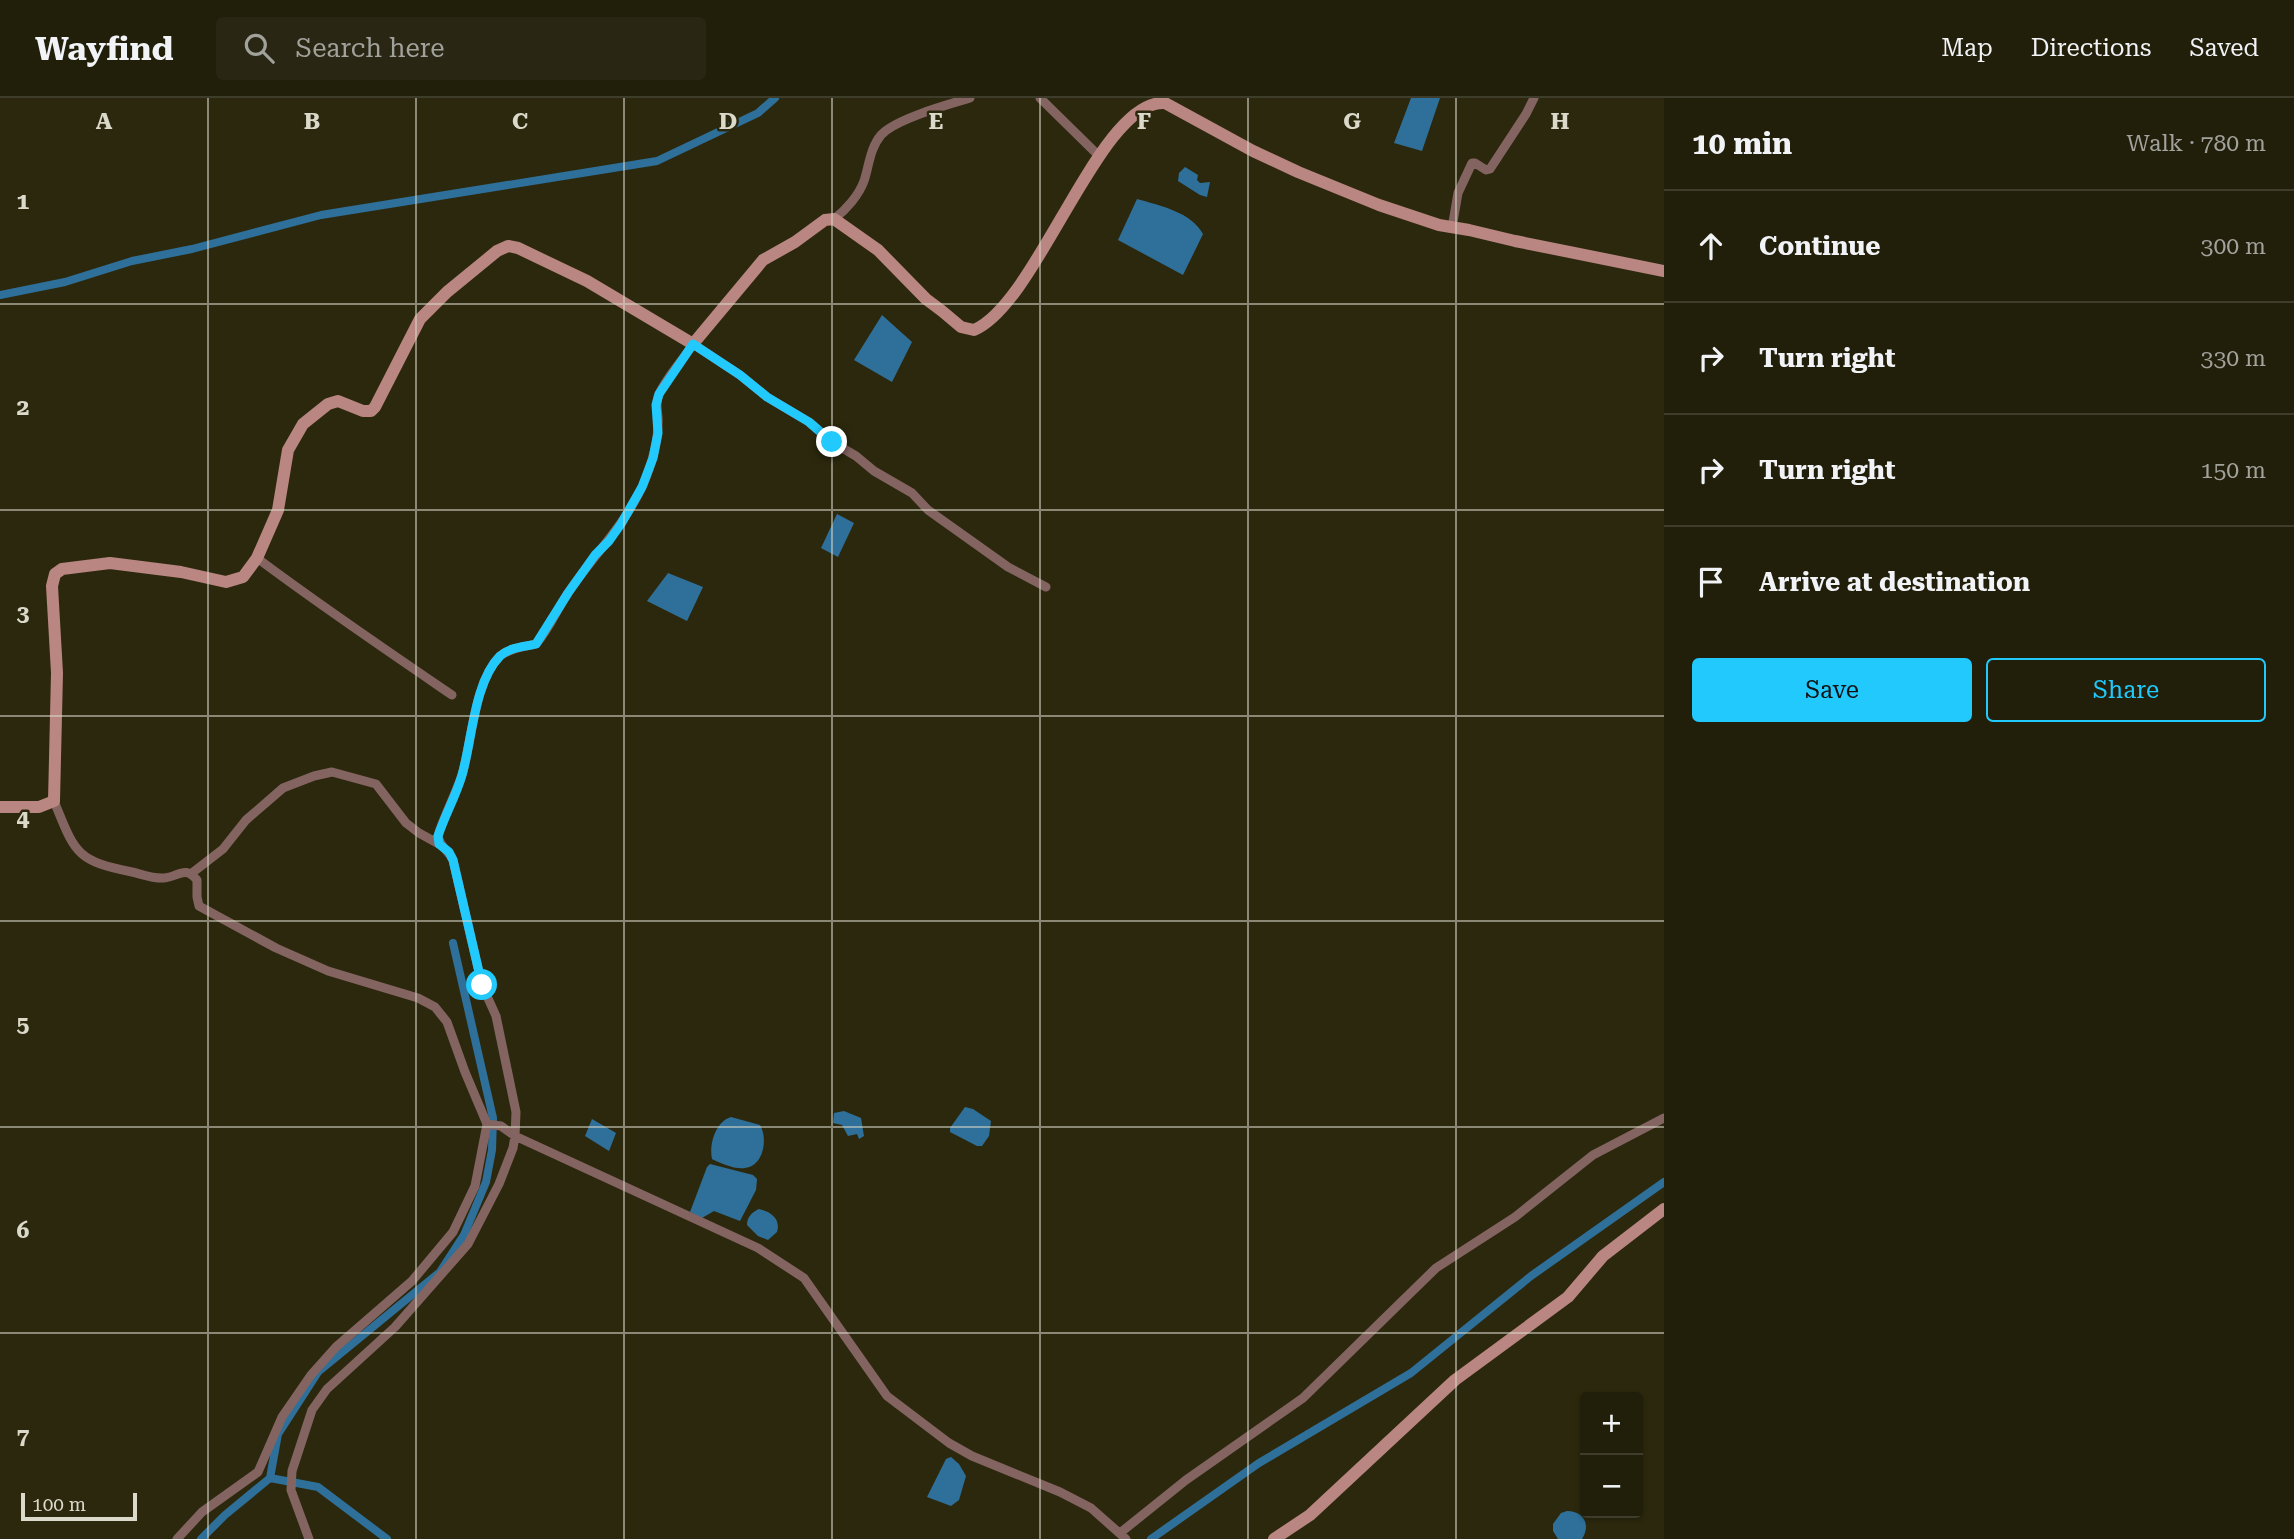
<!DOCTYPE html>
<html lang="en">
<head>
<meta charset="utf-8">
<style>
  body { margin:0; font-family:"Roboto Serif",serif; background:#292713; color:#f1f3f6 }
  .controls { position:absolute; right:21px; bottom:21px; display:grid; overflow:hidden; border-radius:7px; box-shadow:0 2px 5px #0004 }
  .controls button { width:63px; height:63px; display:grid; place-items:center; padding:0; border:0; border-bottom:2px solid #3e3c2b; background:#211e0a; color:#f1f3f6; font:35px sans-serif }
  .scale { position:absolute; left:21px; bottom:18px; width:116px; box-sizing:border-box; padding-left:7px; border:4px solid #dbd9ca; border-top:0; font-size:19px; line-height:24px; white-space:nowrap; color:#dbd9ca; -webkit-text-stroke:5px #2c280e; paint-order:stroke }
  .stop { position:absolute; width:21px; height:21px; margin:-16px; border:5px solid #21c9fd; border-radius:50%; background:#fff }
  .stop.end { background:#21c9fd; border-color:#fff; box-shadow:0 2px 7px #0008 }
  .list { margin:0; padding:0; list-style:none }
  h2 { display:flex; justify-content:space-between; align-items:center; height:91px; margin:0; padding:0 28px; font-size:30px }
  h2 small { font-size:23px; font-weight:400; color:#a2a29c }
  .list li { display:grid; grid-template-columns:46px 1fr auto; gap:21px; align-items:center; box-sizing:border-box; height:112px; padding:0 28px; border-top:2px solid #3e3c2b }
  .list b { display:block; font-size:26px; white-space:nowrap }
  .list em { font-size:23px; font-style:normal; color:#a2a29c }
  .actions { display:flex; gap:14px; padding:21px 28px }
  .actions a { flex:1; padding:16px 0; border:2px solid #21c9fd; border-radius:7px; text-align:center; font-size:24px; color:#21c9fd }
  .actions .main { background:#21c9fd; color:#111 }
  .icon { flex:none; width:38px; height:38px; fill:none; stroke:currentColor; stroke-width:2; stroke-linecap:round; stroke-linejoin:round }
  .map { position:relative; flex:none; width:1664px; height:1441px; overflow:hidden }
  header { display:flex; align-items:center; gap:42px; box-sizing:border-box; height:98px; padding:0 35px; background:#211e0a; border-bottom:2px solid #3e3c2b }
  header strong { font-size:33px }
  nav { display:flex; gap:38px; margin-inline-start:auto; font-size:24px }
  .search { width:490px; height:63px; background:#292713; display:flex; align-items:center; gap:18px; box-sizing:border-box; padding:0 24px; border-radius:7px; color:#a2a29c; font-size:26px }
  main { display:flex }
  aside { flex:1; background:#211e0a }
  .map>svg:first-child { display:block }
  .water { fill:#2e709a }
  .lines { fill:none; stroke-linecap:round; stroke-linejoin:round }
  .canal { stroke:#2e709a; stroke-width:8 }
  .street { stroke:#846461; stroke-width:9 }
  .secondary { stroke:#b98681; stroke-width:12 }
  .route { stroke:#21c9fd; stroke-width:9 }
  .grid { fill:none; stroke:#dbd9ca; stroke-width:2; stroke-opacity:0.55 }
  .grid-label { font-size:23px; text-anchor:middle; font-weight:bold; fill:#dbd9ca; stroke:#2c280e; stroke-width:5; stroke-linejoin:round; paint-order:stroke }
</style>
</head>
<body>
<header>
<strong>Wayfind</strong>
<div class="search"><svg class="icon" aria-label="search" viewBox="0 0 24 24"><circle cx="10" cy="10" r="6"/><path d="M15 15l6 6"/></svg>Search here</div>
<nav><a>Map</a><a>Directions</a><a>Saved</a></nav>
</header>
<main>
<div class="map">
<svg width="1664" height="1441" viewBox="0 0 1664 1441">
  <rect width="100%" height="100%" fill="#2c280e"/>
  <path class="water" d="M1411,0H1440L1422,53L1394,45Z
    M1185,69L1198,77L1197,82L1200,85L1210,84L1207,99L1200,97L1178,83L1179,75Z
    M1137,101C1161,108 1191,114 1203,136L1183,177L1118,142Z
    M882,217L912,244L892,284L854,262Z
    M837,416L854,425L838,459L821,450Z
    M668,475L703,489L687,523L647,503Z
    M965,1009L973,1011L991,1023L989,1038L982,1048H977L950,1034V1030Z
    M844,1013L861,1020L864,1038L859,1041L857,1036L848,1038L842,1027L833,1025L834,1015Z
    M731,1019L760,1027C768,1040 764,1068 745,1070C736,1072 720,1065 712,1061C709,1047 715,1024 731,1019Z
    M592,1021L616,1035L609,1053L585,1038Z
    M710,1066L753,1077L757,1081L756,1092L740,1123L714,1113L702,1120L690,1114L707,1069Z
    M759,1111C771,1114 781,1121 777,1134L768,1142L758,1138L747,1127C747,1119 752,1114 759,1111Z
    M951,1359L959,1366L966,1378L959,1402L951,1408L927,1399L946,1361Z
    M1567,1413C1584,1413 1591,1427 1582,1441H1558L1553,1433V1426L1561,1415Z"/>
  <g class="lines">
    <path class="canal" d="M0,197L65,184L132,163L192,151L321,117L657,63L758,15L775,0
      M270,1380L318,1389L387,1441
      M201,1441L225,1417L270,1380L278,1336L318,1274L440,1174L464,1137L486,1084L492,1052L493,1020L453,845
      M1151,1441L1259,1365L1411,1275L1531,1178L1664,1084"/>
    <path class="street" d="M1040,0L1097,56
      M834,121C846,112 859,97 864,83C869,68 870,50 881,37C895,21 949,6 970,0
      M1452,130L1458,95L1472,65H1475L1486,72L1490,71L1526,16L1534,0
      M257,460C321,508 386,552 452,597
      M1046,489L1008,469L928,412L912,395L874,373L856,358L832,344L809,324L767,299L740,277L693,246C684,261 663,283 658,299C655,308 659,316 658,325C658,347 651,368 643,387C625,427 594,457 570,492C558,509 550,530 536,546C524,549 510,550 500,558C474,584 472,643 462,677C455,698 444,717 438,738C440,749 448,752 453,762L482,887L496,918L516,1014L515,1038L758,1150L804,1180L887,1298L949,1345L972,1358L1060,1394L1091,1410L1126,1441
      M54,703C75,754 75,763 132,774C141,776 154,781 164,780C178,779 185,767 197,782V799L199,808L276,850L328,873L418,900L435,909L447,924L465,974L487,1026L475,1088L453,1134L412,1183L336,1249L311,1277L282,1319L258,1374L202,1414L177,1441
      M192,775L223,751L246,722L283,690L314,678L332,674L376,686L406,725L419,735L439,746
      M1120,1435L1186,1382L1303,1300L1436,1170L1515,1119L1593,1057L1664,1020
      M309,1441L291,1392L292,1373L312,1312L327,1291L395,1229L468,1146L499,1086L513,1050L515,1038L501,1028L487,1026"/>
    <path class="secondary" d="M0,709H39L54,703L57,575L52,488L55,476L62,471L110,465L181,474L226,484L243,479L257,460L278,412L288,352L303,326L328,306L338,303L363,313H371L375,309L420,221L447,194L497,153L508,148L518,150L587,183L693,246L763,162L795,144L825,122L834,121L878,152L926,201L942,213L961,229L974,232C1038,205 1100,0 1165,5L1253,53L1298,74L1379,107L1439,127L1469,132L1515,143L1664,173
      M1274,1441L1310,1417L1455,1282L1568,1199L1603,1158L1664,1111"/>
  </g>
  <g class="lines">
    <path class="route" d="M482,887L453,762L449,754L439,746L438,738C445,717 456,698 462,677C472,643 474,584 500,558C510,549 524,549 536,546L568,495L595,457L609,443L621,426L642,389L653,360L658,335L656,307L659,296L693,246L740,277L767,299L809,324L832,344"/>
  </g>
  <path class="grid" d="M208,0V1441M416,0V1441M624,0V1441M832,0V1441M1040,0V1441M1248,0V1441M1456,0V1441M0,206H1664M0,412H1664M0,618H1664M0,823H1664M0,1029H1664M0,1235H1664"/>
  <g class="grid-label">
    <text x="104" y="31">A</text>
    <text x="312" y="31">B</text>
    <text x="520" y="31">C</text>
    <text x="728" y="31">D</text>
    <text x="936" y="31">E</text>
    <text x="1144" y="31">F</text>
    <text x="1352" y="31">G</text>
    <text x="1560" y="31">H</text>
    <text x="23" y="111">1</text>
    <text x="23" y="317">2</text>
    <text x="23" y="523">3</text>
    <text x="23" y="728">4</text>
    <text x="23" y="934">5</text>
    <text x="23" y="1140">6</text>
    <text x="23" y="1346">7</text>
  </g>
</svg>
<div class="controls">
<button>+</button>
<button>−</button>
</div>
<div class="scale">100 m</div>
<div class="stop" style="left:482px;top:887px"></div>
<div class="stop end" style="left:832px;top:344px"></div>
</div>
<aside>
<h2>10 min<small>Walk · 780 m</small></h2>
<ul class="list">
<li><svg class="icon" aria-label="ahead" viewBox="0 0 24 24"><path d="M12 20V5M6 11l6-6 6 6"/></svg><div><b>Continue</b></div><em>300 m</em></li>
<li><svg class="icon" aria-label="right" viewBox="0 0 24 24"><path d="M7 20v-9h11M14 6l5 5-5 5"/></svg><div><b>Turn right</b></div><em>330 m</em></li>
<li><svg class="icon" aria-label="right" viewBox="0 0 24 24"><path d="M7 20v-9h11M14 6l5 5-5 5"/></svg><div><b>Turn right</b></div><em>150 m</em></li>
<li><svg class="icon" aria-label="arrive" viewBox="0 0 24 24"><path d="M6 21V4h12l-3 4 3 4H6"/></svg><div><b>Arrive at destination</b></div></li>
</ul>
<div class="actions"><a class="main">Save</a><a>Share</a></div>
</aside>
</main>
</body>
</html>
